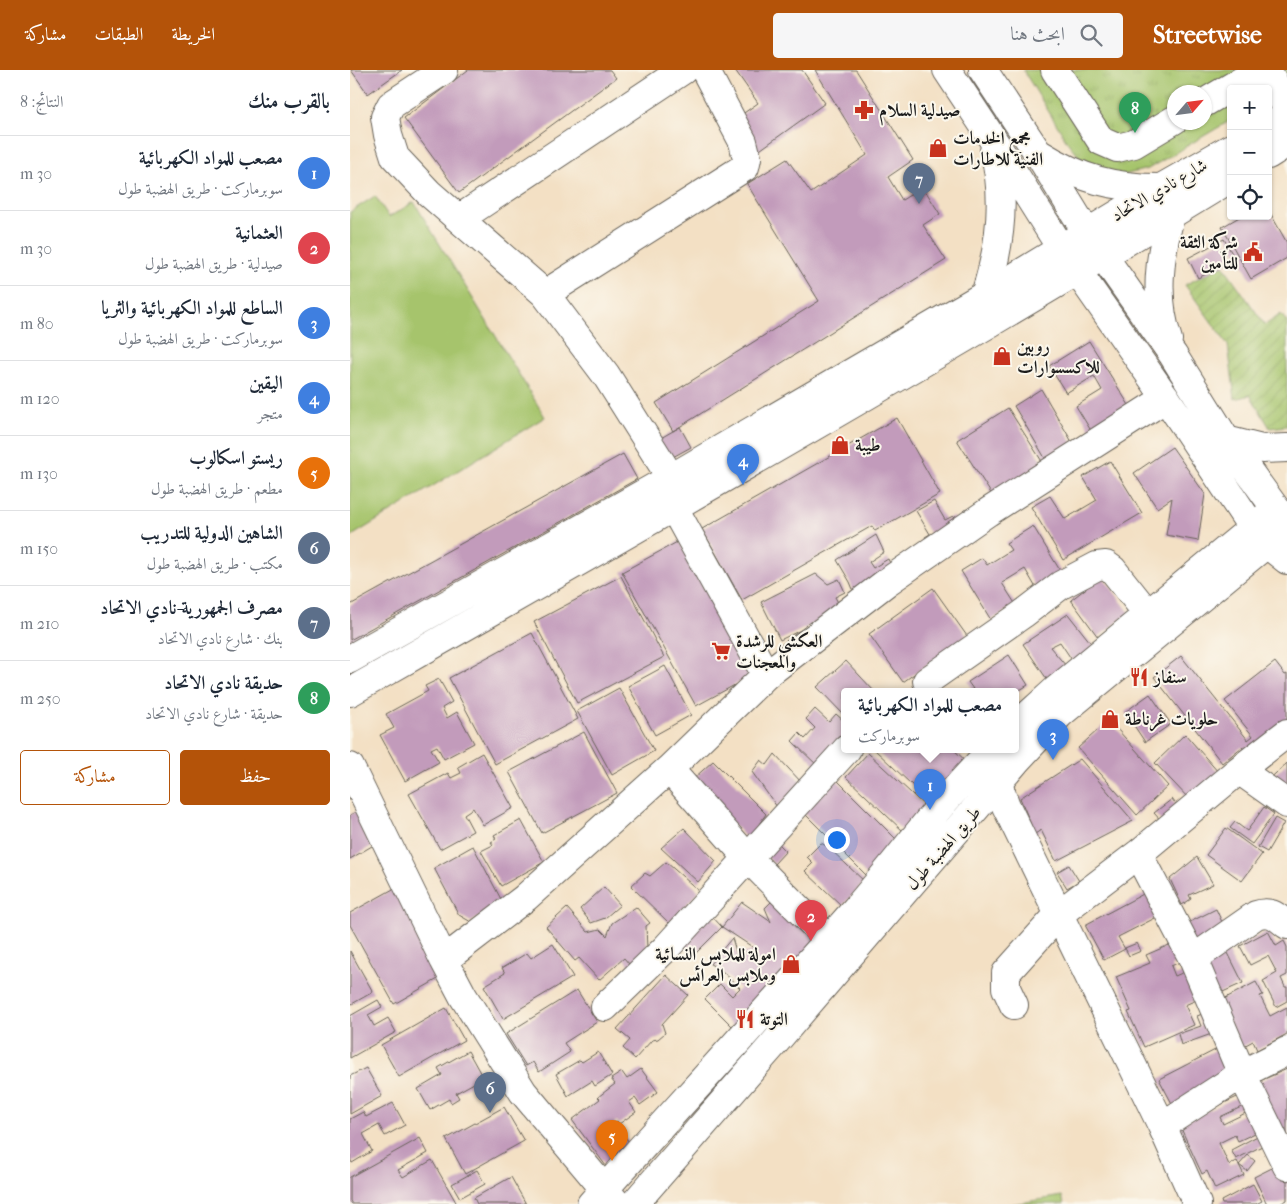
<!DOCTYPE html>
<html lang="ar">
<head>
<meta charset="utf-8">
<style>
  body { margin:0; font-family:"IM FELL French Canon",Amiri,serif; background:#f6f6f7; color:#1f2937; direction:rtl }
  .controls { position:absolute; right:15px; top:15px; display:grid; overflow:hidden; border-radius:5px; box-shadow:0 1px 4px #0004 }
  .controls button { width:45px; height:45px; display:grid; place-items:center; padding:0; border:0; border-bottom:1px solid #e0e1e3; background:#fff; color:#1f2937; font:25px sans-serif }
  .compass { position:absolute; left:817px; top:15px; width:45px; height:45px; border-radius:50%; background:#fff; box-shadow:0 1px 4px #0004; rotate:62deg }
  .you { position:absolute; left:486px; top:769px; width:18px; height:18px; margin:-12px; border:4px solid #fff; border-radius:50%; background:#1a73e8; box-shadow:0 0 0 8px #1a73e833 }
  .badge { display:grid; place-items:center; width:32px; height:32px; border-radius:50%; background:#b45309; color:#fff; font-size:16px; font-weight:700 }
  .pin { position:absolute; translate:-50% -41px; filter:drop-shadow(0 1px 2px #0008) }
  .pin::after { content:''; position:absolute; top:26px; width:18px; height:15px; background:inherit; clip-path:polygon(0 0,100% 0,50% 100%) }
  .popup { position:absolute; left:491px; top:618px; width:178px; height:65px; box-sizing:border-box; display:grid; place-content:center; border-radius:5px; background:#fff; filter:drop-shadow(0 1px 4px #0005); font-size:16px; white-space:nowrap; color:#747a83 }
  .popup b { font-size:19px; color:#1f2937 }
  .popup::after { content:''; position:absolute; left:50%; top:100%; margin-left:-10px; border:10px solid transparent; border-top-color:#fff }
  .list { margin:0; padding:0; list-style:none }
  h2 { display:flex; justify-content:space-between; align-items:center; height:65px; margin:0; padding:0 20px; font-size:21px }
  h2 small { font-size:16px; font-weight:400; color:#747a83 }
  .list li { display:grid; grid-template-columns:32px 1fr auto; gap:15px; align-items:center; box-sizing:border-box; height:75px; padding:0 20px; border-top:1px solid #e0e1e3 }
  .list b { display:block; font-size:19px; white-space:nowrap }
  .list p { margin:0; font-size:16px; white-space:nowrap; color:#747a83 }
  .list em { font-size:16px; font-style:normal; color:#747a83 }
  .actions { display:flex; gap:10px; padding:15px 20px }
  .actions a { flex:1; padding:11px 0; border:1px solid #b45309; border-radius:5px; text-align:center; font-size:18px; color:#b45309 }
  .actions .main { background:#b45309; color:#fff }
  .icon { flex:none; width:28px; height:28px; fill:none; stroke:currentColor; stroke-width:2; stroke-linecap:round; stroke-linejoin:round }
  .map { position:relative; flex:none; width:937px; height:1134px; overflow:hidden; direction:ltr }
  header { display:flex; align-items:center; gap:30px; box-sizing:border-box; height:70px; padding:0 25px; background:#b45309; color:#fff }
  header strong { font-size:24px }
  nav { display:flex; gap:28px; margin-inline-start:auto; font-size:18px }
  .search { width:350px; height:45px; background:#f6f6f7; display:flex; align-items:center; gap:12px; box-sizing:border-box; padding:0 18px; border-radius:5px; color:#747a83; font-size:19px }
  main { display:flex }
  aside { flex:1; background:#fff }
  .map>svg:first-child { display:block }
  .grass { fill:url(#grass-tufts); stroke:#617044; fill-rule:evenodd }
  .garden { fill:url(#garden-furrows); stroke:#617044 }
  .pitch { fill:#a6c46c; stroke:#617044 }
  .building { fill:#c29bbb }
  .lines { fill:none; stroke-linecap:round; stroke-linejoin:round }
  .minor-casing { stroke:#676157; stroke-width:30 }
  .major-casing { stroke:#676157; stroke-width:30 }
  .highway-casing { stroke:#676157; stroke-width:30 }
  .minor { stroke:#fff; stroke-width:28 }
  .major { stroke:#fff; stroke-width:28 }
  .highway { stroke:#fff; stroke-width:28 }
  .labels { text-anchor:middle; stroke-width:4; stroke-linejoin:round; paint-order:stroke }
  .poi-label { font-size:18px; font-weight:bold; fill:#1c1c1c; stroke:#fbf7ec; text-anchor:start }
  .street-label { font-size:18px; fill:#1c1c1c; stroke:#fbf7ec }
</style>
</head>
<body>
<header>
<strong>Streetwise</strong>
<div class="search"><svg class="icon" aria-label="search" viewBox="0 0 24 24"><circle cx="10" cy="10" r="6"/><path d="M15 15l6 6"/></svg>ابحث هنا</div>
<nav><a>الخريطة</a><a>الطبقات</a><a>مشاركة</a></nav>
</header>
<main>
<div class="map">
<svg width="937" height="1134" viewBox="0 0 937 1134">
  <defs>
    <pattern id="grass-tufts" width="24" height="20" patternUnits="userSpaceOnUse" patternTransform="scale(1.25)"><rect width="24" height="20" fill="#a6c46c"/><path d="M3 7l-1-3M5 7V3M7 7l1-3M15 17l-1-3M17 17v-4M19 17l1-3" fill="none" stroke="#8ea85d"/></pattern>
    <pattern id="garden-furrows" width="10" height="10" patternUnits="userSpaceOnUse" patternTransform="scale(1.25)"><rect width="10" height="10" fill="#a6c46c"/><path d="M-1 1l2-2M0 10L10 0M9 11l2-2" fill="none" stroke="#8ea85d"/></pattern>
  </defs>
  <rect width="100%" height="100%" fill="#fbf7ec"/>
  <filter id="ink" filterUnits="userSpaceOnUse"><feTurbulence type="fractalNoise" baseFrequency=".02" numOctaves="2"/><feDisplacementMap in="SourceGraphic" scale="10" xChannelSelector="R" yChannelSelector="G"/><feConvolveMatrix kernelMatrix="1 2 1 2 8 2 1 2 1" color-interpolation-filters="sRGB"/></filter>
  <filter id="wash" filterUnits="userSpaceOnUse"><feTurbulence type="fractalNoise" baseFrequency=".0096" numOctaves="4" result="noise"/><feDisplacementMap in="SourceGraphic" scale="20" xChannelSelector="R" yChannelSelector="G"/><feGaussianBlur stdDeviation="1.12" result="paint"/><feColorMatrix in="noise" values="0 0 0 0 0 0 0 0 0 0 0 0 0 0 0 0 0 1.4 0 .05"/><feComposite in="paint" operator="in"/></filter>
  <g filter="url(#wash)">
    <rect width="100%" height="100%" fill="#f3e0c4"/>
    <path class="grass" d="M673,0H937V17L918,19H881V50L798,99L769,106L742,103L718,73ZM824,22H854V52H824Z"/>
    <path class="garden" d="M873,195L915,255L931,244L937,252V356L920,358L900,325L885,329L878,275L835,215Z"/>
    <path class="pitch" d="M25,126L39,147L64,132L195,347L0,467V142Z
      M712,1126L714,1134H663Z"/>
    <g id="blocks">
      <path class="building" d="M1,0H52L18,24Z
        M118,0H260L266,8L109,123L54,48Z
        M385,0H452L475,33L407,82L384,50L408,33Z
        M465,0H506L563,90L538,107L552,130L573,117L590,144L573,155L596,190L323,361L306,333L469,231L397,114L437,89L461,123L517,85Z
        M918,139L937,173V188L901,209L872,157L891,146H918Z
        M874,169L885,189L848,208L838,188Z
        M739,271L782,340L743,364L726,336L752,320L744,306L716,323L699,296Z
        M691,319L725,377L698,393L664,336Z
        M658,338L693,393L642,425L607,370Z
        M547,348L590,424L525,461L522,456L392,530L352,459Z
        M330,357L341,377L312,393L302,373Z
        M822,377L855,424L848,471L816,465L822,428L807,438L784,403Z
        M273,384L287,409L0,570V535Z
        M760,391L792,443L713,490L681,437L700,426L715,449L747,430L733,407Z
        M584,431L595,450L603,446L609,456L579,474L575,467L580,464L566,441Z
        M683,456L714,507L689,523L675,499L652,513L666,535L641,550L611,501L632,488L637,495L661,480L656,473Z
        M526,465L534,482L519,492L523,498L538,489L545,504L507,529L500,512L487,490Z
        M329,471L403,605L346,636L272,502Z
        M466,504L478,514L489,509L495,522L485,527L492,540L430,570L411,532Z
        M271,506L314,587L227,633L184,552Z
        M752,506L780,543L748,567L721,530Z
        M583,518L617,566L553,612L519,564Z
        M718,544L748,582L728,599L710,572L700,577L722,603L703,618L673,574Z
        M182,563L228,649L145,694L99,608Z
        M659,585L678,615L665,623V621H619L623,619L618,612Z
        M831,586L898,670L903,666L875,631L925,592L935,605L937,604V656L899,686L892,677L872,693L804,607Z
        M496,591L524,621H495V646L467,617Z
        M315,596L341,645L305,665L278,616Z
        M89,609L102,632L92,638L97,648L107,642L124,673L94,689L87,676L81,679L89,692L55,711L30,665L44,658L36,644L78,621L75,616Z
        M269,618L304,681L262,705L227,641Z
        M800,624L821,654L795,672L775,642Z
        M465,639L479,652L486,644L495,652V674L471,699L442,671L449,663L455,669L465,658L456,649Z
        M759,650L818,716L787,745L728,678Z
        M234,662L267,723L192,763L159,702Z
        M835,664L869,703L840,730L805,693Z
        M524,679H603L617,692L580,732Z
        M132,683L163,738L133,755L123,738L114,744L123,761L90,779L59,724L98,703L101,708L111,703L108,697Z
        M518,683L576,737L553,761L496,707Z
        M425,684L452,713L427,737L402,702L411,690L417,695Z
        M730,689L783,751L706,791L691,760L685,764L670,728Z
        M363,691L416,744L398,770L342,710Z
        M937,693V729L915,713Z
        M486,709L549,772L516,805L453,742Z
        M822,729L831,741L814,754L804,743Z
        M914,737L924,744L902,774L880,758L885,752L897,761Z
        M9,740L27,773L0,789V745Z
        M925,748L934,753L917,782L908,777Z
        M171,750L194,792L151,816L131,781L143,775L141,772L146,769L144,765Z
        M334,758L366,791L348,812L311,778Z
        M876,758L912,784L892,811L856,785Z
        M428,773L436,781L424,794L416,786Z
        M471,773L478,777L515,812L492,836L455,801L463,793L457,787Z
        M123,776L153,833L121,852L109,845L84,798Z
        M847,787L863,814L839,825L841,829L832,835L820,809Z
        M316,792L349,821L319,853L281,816L295,803L300,806Z
        M719,795L729,811L717,818L707,802Z
        M254,817L270,835L255,848L241,853L230,839Z
        M45,818L95,905L44,934L0,855V843Z
        M797,822L809,846L768,867L775,879L754,890L735,855Z
        M428,825L472,867L384,958L355,929L370,914L382,926L390,918L370,899L360,894L382,868L387,885L407,880L372,857L392,832L421,852L415,838Z
        M286,837L300,853L296,856L298,901L290,907L274,888L249,910L229,888L225,891L196,857L217,838L238,862L250,859L257,866L262,853Z
        M866,839L877,863L845,879L834,855Z
        M358,842L372,857L344,885L329,871Z
        M918,861L926,876L934,871L937,877V905L931,908L935,917H937V931L926,937L913,911L927,903L918,886L900,895L890,876Z
        M826,872L834,890L821,896L825,906L839,900L851,928L835,935L844,955L794,977L778,942L781,941L766,907L800,893L796,885Z
        M787,873L791,881L779,886L775,878Z
        M203,874L223,907L153,949L134,916L155,903L152,898L177,883L181,888Z
        M0,881L23,922L0,935Z
        M877,881L893,913L866,925L851,893Z
        M316,905L338,925L312,954L315,963L308,969L302,970L285,989L273,978L280,970L267,959Z
        M906,912L913,925L910,926L920,946L937,937V964L907,980L903,971L892,977L868,932Z
        M227,920L247,952L214,973L220,982L189,1002L183,992L176,996L156,964Z
        M28,930L32,937L18,945L24,956L38,948L46,962L0,988V946Z
        M96,938L114,970L49,1007L31,975Z
        M860,941L867,962L831,975L828,964L851,956L847,946Z
        M869,978L882,1003L826,1041L809,1009Z
        M118,981L133,1008L106,1023L109,1028L101,1033L99,1029L80,1040L68,1019L92,1005L88,998Z
        M248,982L262,1005L245,1016L242,1011L218,1026L206,1004L230,990L232,992Z
        M16,998L32,1026L0,1044V1006Z
        M291,999L308,1022L290,1035L285,1028L279,1032L286,1042L269,1054L267,1051L264,1053L279,1072L259,1100L222,1050L250,1029L248,1027L265,1014L261,1009L272,1002L277,1009Z
        M937,999V1081L903,1014Z
        M898,1022L902,1032L870,1047L873,1054L908,1037L918,1057L888,1071L885,1065L869,1073L879,1095L887,1091L894,1105L865,1119L857,1101L852,1104L829,1054Z
        M43,1033L55,1055L35,1066L29,1055L13,1064L22,1081L2,1093L0,1089V1049L13,1042L16,1047Z
        M154,1037L174,1071L115,1104L96,1069Z
        M915,1062L920,1072L886,1089L881,1080Z
        M70,1068L78,1083L48,1100L53,1107L82,1090L107,1134H2L0,1131V1107Z
        M898,1085L905,1091L897,1101L889,1095Z
        M930,1094L937,1108V1130L930,1134H917L904,1107Z
        M127,1100L135,1114L110,1128L102,1114Z
        M161,1107L176,1134H127L124,1128Z
        M903,1114L912,1131L906,1134H872L871,1131Z"/>
    </g>
  </g>
  <g filter="url(#ink)">
    <use href="#blocks" fill-opacity="0" stroke="#676157" stroke-width="1"/>
    <g class="lines">
      <g class="minor-casing">
        <path id="minor" d="M94,0L41,35L35,47L38,65L45,87L79,123L195,224L256,305L321,408
          M705,0L751,71L767,78L784,74L824,50
          M854,33L907,2L919,3L937,39
          M109,149L333,0
          M195,224L395,97L397,88L393,72L355,0
          M416,605L537,512L638,442L816,328
          M577,611L673,544L711,515L747,496L756,495L763,500L798,544
          M0,697L94,890L175,828L319,699L416,605L324,438
          M319,699L397,787L479,870
          M889,700L937,734
          M648,714L656,736L812,1056L847,1134
          M788,784L843,889L892,1004L937,1096
          M843,889L906,845C921,840 926,846 937,855
          M94,890L113,926L173,1022L267,1134
          M664,935L656,918V903L709,844L788,784L889,700L937,663
          M255,937L316,878L497,679
          M812,1056L892,1004L937,981"/>
      </g>
      <g class="major-casing">
        <path id="major" d="M918,57L937,46
          M918,85L937,73
          M0,589L321,408L635,225L811,118L881,78
          M0,622C295,454 591,286 881,108"/>
      </g>
      <g class="highway-casing">
        <path id="highway" d="M597,0L640,65L711,178L816,328L902,457L917,474L937,490
          M633,0L688,83L737,163L823,285L876,370L926,439L937,451
          M690,84C730,109 764,118 811,118
          M635,225C650,178 657,129 644,81
          M818,270C804,228 809,186 821,144
          M876,370L912,379L937,378
          M665,657L707,619L917,446
          M241,1134C329,1036 418,939 505,840C551,787 592,729 643,679
          M284,1134L422,976L668,689L710,644L937,457"/>
      </g>
      <use href="#minor" class="minor"/>
      <use href="#major" class="major"/>
      <use href="#highway" class="highway"/>
    </g>
  </g>
  <defs>
    <g id="pharmacy-bare" transform="scale(1.5)"><path d="M-2-6h4v4h4v4h-4v4h-4v-4h-4v-4h4Z" fill="#c8321e" stroke="#fbf7ec" stroke-width="2.5" paint-order="stroke"/></g>
    <g id="shop-bare" transform="scale(1.5)"><path d="M-5-2.5h2.3a2.7 3.5 0 0 1 5.4 0H5L5.5 6h-11ZM-1.5-2.5h3a1.5 2.3 0 0 0-3 0Z" fill="#c8321e" stroke="#fbf7ec" stroke-width="2.5" paint-order="stroke"/></g>
    <g id="civic-bare" transform="scale(1.5)"><path d="M-.6-6.5H3V-4.5H.6V-3L4-1V1h2V6H-6V1h2V-1L-.6-3ZM-1.2 2.5V6h2.4V2.5Z" fill="#c8321e" stroke="#fbf7ec" stroke-width="2.5" paint-order="stroke"/></g>
    <g id="supermarket-bare" transform="scale(1.5)"><path d="M-6-5.5h2.5l.6 2H6L4.5 2H-2.5L-4.4-4H-6ZM-1.5 3.2a1.3 1.3 0 1 0 .1 0ZM3 3.2a1.3 1.3 0 1 0 .1 0Z" fill="#c8321e" stroke="#fbf7ec" stroke-width="2.5" paint-order="stroke"/></g>
    <g id="restaurant-bare" transform="scale(1.5)"><path d="M-5-6h1v4h1v-4h1v4h1v-4h1v5L-1.5 .5V6h-2V.5L-5-1ZM5-6V6H3V1.5H1.5Q1.5-4 5-6Z" fill="#c8321e" stroke="#fbf7ec" stroke-width="2.5" paint-order="stroke"/></g>
  </defs>
  <g fill-rule="evenodd">
    <use href="#pharmacy-bare" x="514" y="40"/>
    <use href="#shop-bare" x="588" y="78"/>
    <use href="#civic-bare" x="903" y="182"/>
    <use href="#shop-bare" x="652" y="286"/>
    <use href="#shop-bare" x="490" y="375"/>
    <use href="#supermarket-bare" x="371" y="581"/>
    <use href="#restaurant-bare" x="789" y="607"/>
    <use href="#shop-bare" x="760" y="649"/>
    <use href="#shop-bare" x="441" y="894"/>
    <use href="#restaurant-bare" x="395" y="949"/>
  </g>
  <g class="labels">
    <g class="poi-label">
      <text x="529" y="46">صيدلية السلام</text>
      <text x="603" y="74">مجمع الخدمات<tspan x="603" dy="21">الفنية للاطارات</tspan></text>
      <text x="888" y="178" text-anchor="end">شركة الثقة<tspan x="888" dy="21">للتأمين</tspan></text>
      <text x="667" y="282">روبين<tspan x="667" dy="21">للاكسسوارات</tspan></text>
      <text x="505" y="381">طيبة</text>
      <text x="386" y="577">العكشي للرشدة<tspan x="386" dy="21">والمعجنات</tspan></text>
      <text x="804" y="613">سنفاز</text>
      <text x="775" y="655">حلويات غرناطة</text>
      <text x="426" y="890" text-anchor="end">امولة للملابس النسائية<tspan x="426" dy="21">وملابس العرائس</tspan></text>
      <text x="410" y="955">التوتة</text>
    </g>
    <g class="street-label">
      <text transform="translate(809 120) rotate(-30)" y="6">شارع نادي الاتحاد</text>
      <text transform="translate(593 778) rotate(-49)" y="6">طريق الهضبة طول</text>
    </g>
  </g>
</svg>
<div class="controls">
<button>+</button>
<button>−</button>
<button><svg class="icon" aria-label="locate" viewBox="0 0 24 24"><circle cx="12" cy="12" r="6"/><path d="M12 2v4M12 18v4M2 12h4M18 12h4"/></svg></button>
</div>
<svg class="compass" viewBox="-18 -18 36 36"><path d="M0-13l5 13h-10z" fill="#e53935"/><path d="M0 13l5-13h-10z" fill="#747a83"/></svg>
<div class="you"></div>
<div class="pin badge" style="left:580px;top:740px;background:#3f7fe0">1</div>
<div class="popup"><b>مصعب للمواد الكهربائية</b>سوبرماركت</div>
<div class="pin badge" style="left:461px;top:871px;background:#e0444e">2</div>
<div class="pin badge" style="left:703px;top:690px;background:#3f7fe0">3</div>
<div class="pin badge" style="left:393px;top:415px;background:#3f7fe0">4</div>
<div class="pin badge" style="left:262px;top:1091px;background:#e8710a">5</div>
<div class="pin badge" style="left:140px;top:1043px;background:#5c6f8a">6</div>
<div class="pin badge" style="left:569px;top:134px;background:#5c6f8a">7</div>
<div class="pin badge" style="left:785px;top:63px;background:#2e9e5b">8</div>
</div>
<aside>
<h2>بالقرب منك<small>النتائج: 8</small></h2>
<ul class="list">
<li><span class="badge" style="background:#3f7fe0">1</span><div><b>مصعب للمواد الكهربائية</b><p>سوبرماركت · طريق الهضبة طول</p></div><em>30 m</em></li>
<li><span class="badge" style="background:#e0444e">2</span><div><b>العثمانية</b><p>صيدلية · طريق الهضبة طول</p></div><em>30 m</em></li>
<li><span class="badge" style="background:#3f7fe0">3</span><div><b>الساطع للمواد الكهربائية والثريا</b><p>سوبرماركت · طريق الهضبة طول</p></div><em>80 m</em></li>
<li><span class="badge" style="background:#3f7fe0">4</span><div><b>اليقين</b><p>متجر</p></div><em>120 m</em></li>
<li><span class="badge" style="background:#e8710a">5</span><div><b>ريستو اسكالوب</b><p>مطعم · طريق الهضبة طول</p></div><em>130 m</em></li>
<li><span class="badge" style="background:#5c6f8a">6</span><div><b>الشاهين الدولية للتدريب</b><p>مكتب · طريق الهضبة طول</p></div><em>150 m</em></li>
<li><span class="badge" style="background:#5c6f8a">7</span><div><b>مصرف الجمهورية-نادي الاتحاد</b><p>بنك · شارع نادي الاتحاد</p></div><em>210 m</em></li>
<li><span class="badge" style="background:#2e9e5b">8</span><div><b>حديقة نادي الاتحاد</b><p>حديقة · شارع نادي الاتحاد</p></div><em>250 m</em></li>
</ul>
<div class="actions"><a class="main">حفظ</a><a>مشاركة</a></div>
</aside>
</main>
</body>
</html>
